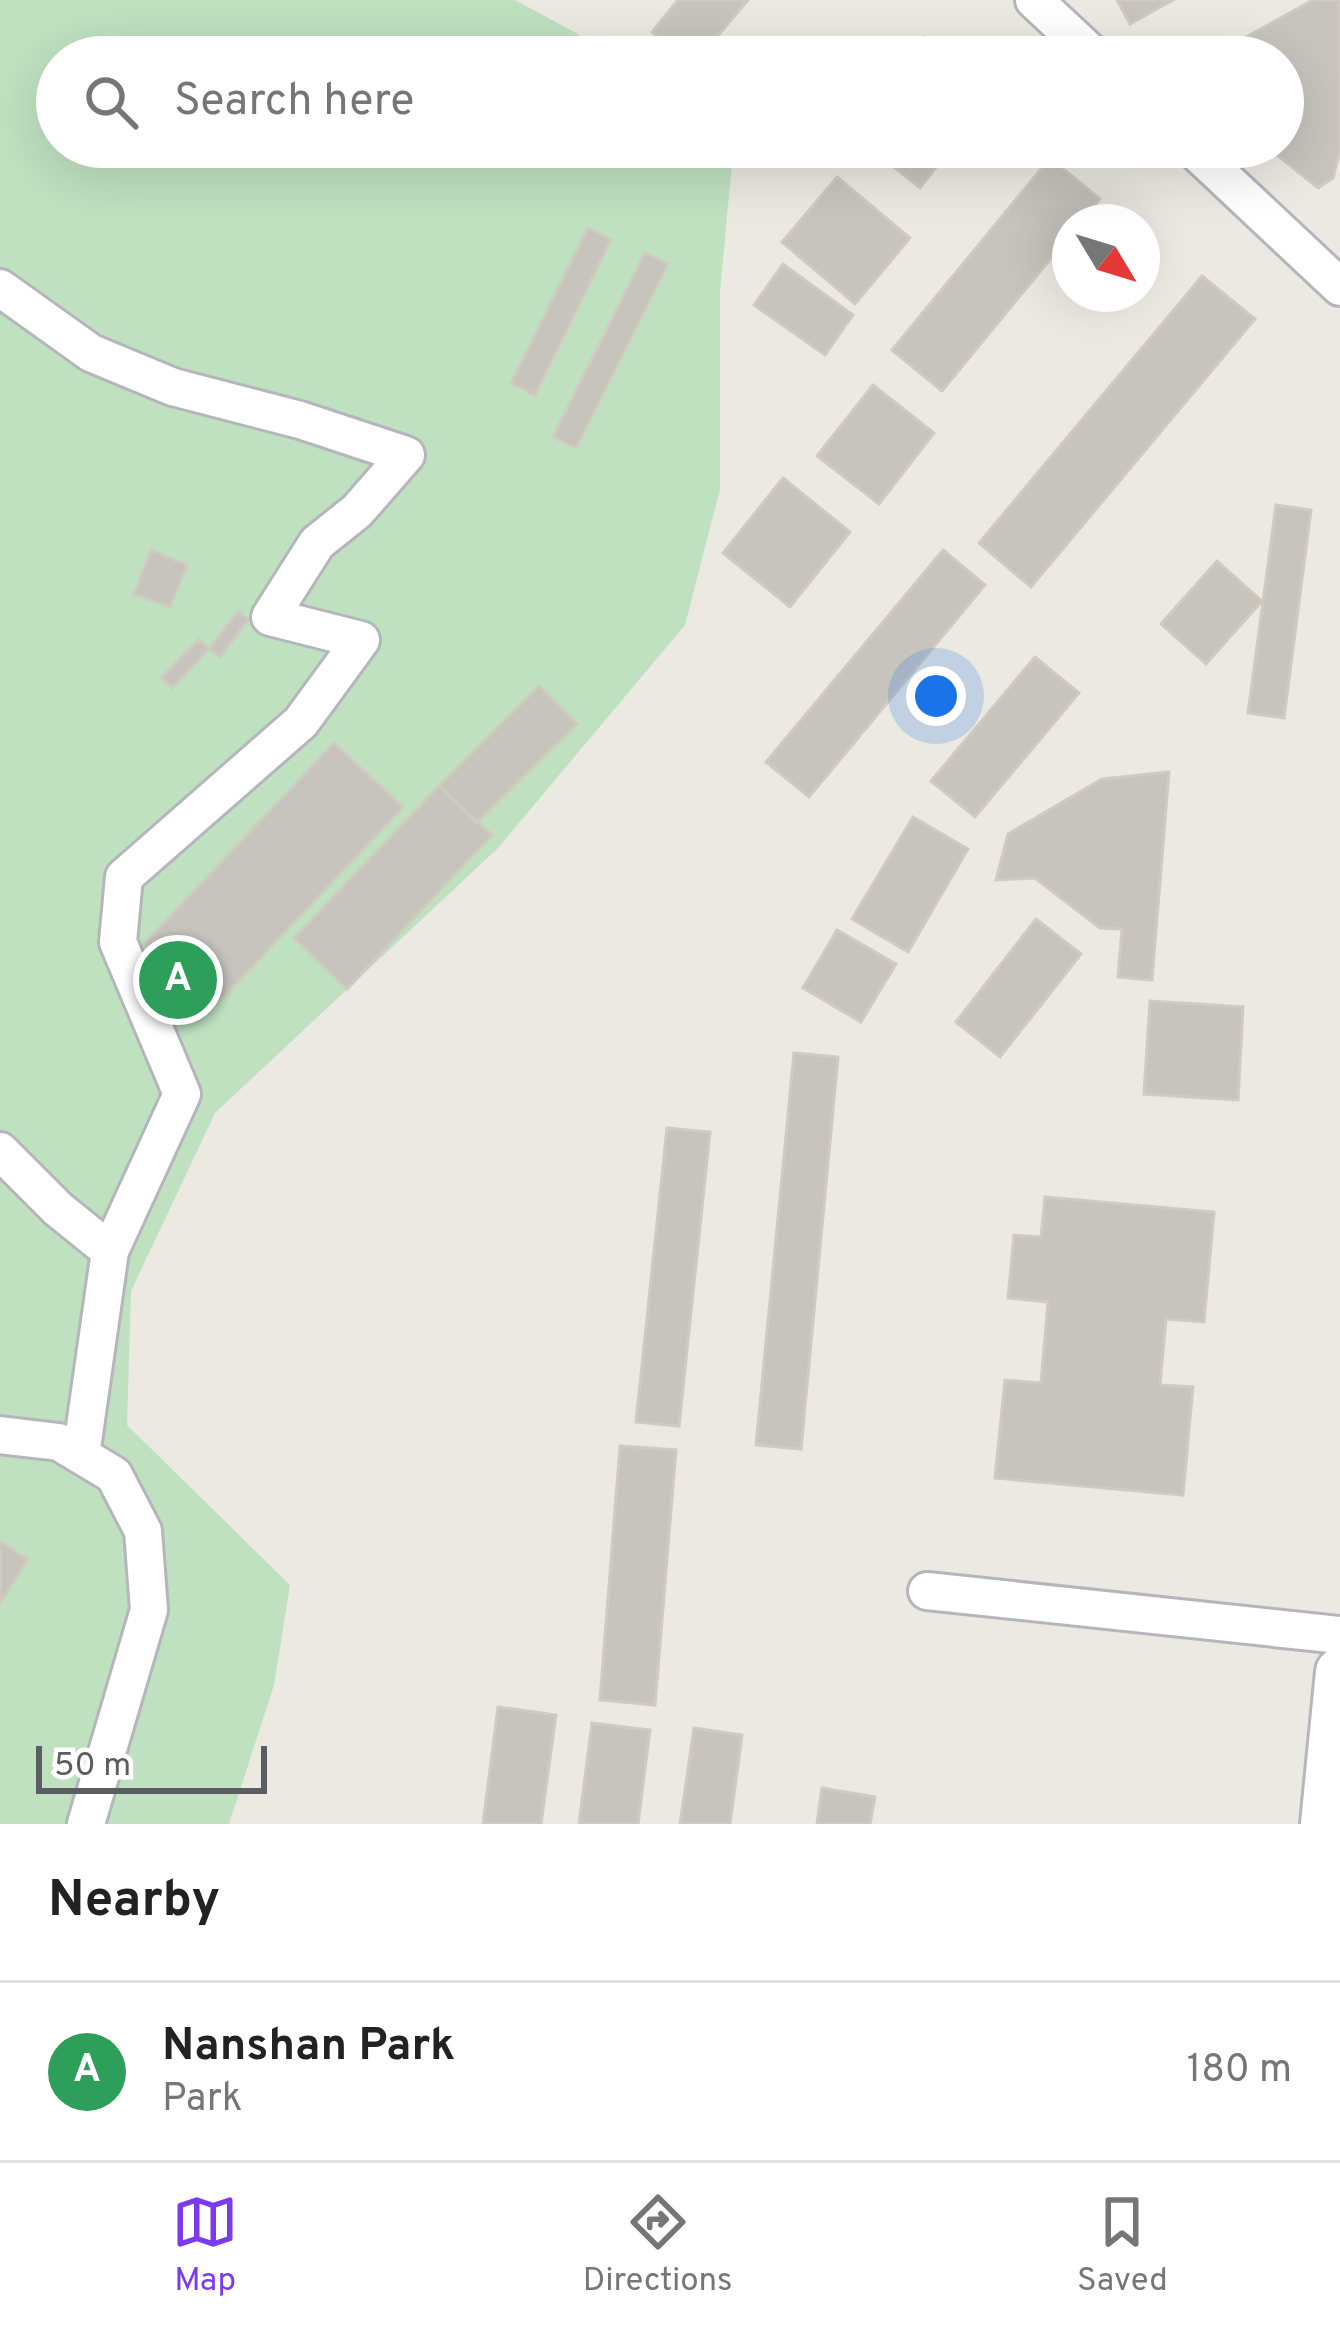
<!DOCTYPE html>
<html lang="en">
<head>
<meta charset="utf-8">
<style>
  body { margin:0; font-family:Overpass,sans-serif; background:#f2f2f2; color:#222 }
  .compass { position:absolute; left:1052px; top:204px; width:108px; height:108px; border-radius:50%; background:#fff; box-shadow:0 12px 48px #0002; rotate:128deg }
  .scale { position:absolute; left:36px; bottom:30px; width:231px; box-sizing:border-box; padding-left:12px; border:6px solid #5a5d61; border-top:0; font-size:33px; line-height:42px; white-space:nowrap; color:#5a5d61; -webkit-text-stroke:9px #fff; paint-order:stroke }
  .you { position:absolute; left:936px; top:696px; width:42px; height:42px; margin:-30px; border:9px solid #fff; border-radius:50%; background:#1a73e8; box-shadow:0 0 0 18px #1a73e833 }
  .badge { display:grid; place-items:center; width:78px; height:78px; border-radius:50%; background:#7c3aed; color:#fff; font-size:39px; font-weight:700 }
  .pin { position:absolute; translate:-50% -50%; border:6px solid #fff; box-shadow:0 3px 12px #0006 }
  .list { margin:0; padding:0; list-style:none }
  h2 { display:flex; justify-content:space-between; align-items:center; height:156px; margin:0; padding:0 48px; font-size:51px }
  h2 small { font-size:39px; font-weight:400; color:#767676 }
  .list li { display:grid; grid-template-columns:78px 1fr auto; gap:36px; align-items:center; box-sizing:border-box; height:180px; padding:0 48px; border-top:3px solid #e0e0e0 }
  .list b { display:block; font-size:45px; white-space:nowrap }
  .list p { margin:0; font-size:39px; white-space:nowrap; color:#767676 }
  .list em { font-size:39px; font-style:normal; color:#767676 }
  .icon { flex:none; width:66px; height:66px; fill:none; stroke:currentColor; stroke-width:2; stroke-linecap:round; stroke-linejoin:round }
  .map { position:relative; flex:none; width:1340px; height:1824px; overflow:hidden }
  .search { position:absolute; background:#fff; box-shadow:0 12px 48px #0002; left:36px; right:36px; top:36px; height:132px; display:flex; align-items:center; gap:30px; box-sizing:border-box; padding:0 42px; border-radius:66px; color:#767676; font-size:45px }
  .sheet { height:336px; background:#fff }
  nav { display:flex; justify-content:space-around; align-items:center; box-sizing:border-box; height:168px; border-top:3px solid #e0e0e0; background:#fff; font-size:33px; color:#767676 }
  nav a { display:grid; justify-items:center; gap:6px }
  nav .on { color:#7c3aed }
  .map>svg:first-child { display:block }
  .green { fill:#bfe1c0 }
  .building { fill:#c7c4be; stroke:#cfcbc0; stroke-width:3 }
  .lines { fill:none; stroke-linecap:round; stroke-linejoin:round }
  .street-casing { stroke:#b4b6bb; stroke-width:42 }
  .secondary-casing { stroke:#b5b7bc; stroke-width:54 }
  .street { stroke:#fff; stroke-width:36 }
  .secondary { stroke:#fff; stroke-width:48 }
</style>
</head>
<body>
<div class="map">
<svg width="1340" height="1824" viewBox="0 0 1340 1824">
  <rect width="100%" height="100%" fill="#ebe9e1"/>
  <path class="green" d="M0,0H515L578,34L605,57H57V147H713L732,163L720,292V489L685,625L498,848L215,1113L131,1291L127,1425L290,1585L274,1685L229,1824H0Z"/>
  <path class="building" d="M678,0H748L700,57H682L652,32Z
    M1117,0H1173L1130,24Z
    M1313,0H1340V150L1333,178L1318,188L1267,147H1283V57H1210Z
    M924,37L949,57H909Z
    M869,147H952L920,188Z
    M1050,158L1100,199L1080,222H1070V235L942,391L892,350Z
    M837,177L910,238L855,304L782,242Z
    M588,228L611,240L535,395L511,383Z
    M645,253L668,264L576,448L553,437Z
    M783,264L853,315L825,355L754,305Z
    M1202,276L1255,319L1031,587L979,543Z
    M873,385L934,433L879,504L817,456Z
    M783,478L850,532L790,607L723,553Z
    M1276,505L1311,510L1284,718L1248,713Z
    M151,550L187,565L170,607L134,594Z
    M943,550L985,585L809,797L766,762Z
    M1217,561L1262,601L1206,664L1161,624Z
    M238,611L248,620L220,657L209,649Z
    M199,639L209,649L172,688L161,678Z
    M1035,657L1079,693L975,817L931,781Z
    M539,686L577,724L476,823L439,786Z
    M334,743L403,807L212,1009L144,944Z
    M1169,772L1152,980L1118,977L1122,929L1100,928L1035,878L996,880L1008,834L1102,779Z
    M439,786L492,835L347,989L294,938Z
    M913,817L968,849L908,952L852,919Z
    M1036,919L1081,954L1000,1057L956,1022Z
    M837,930L896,964L861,1022L803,988Z
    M1150,1001L1243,1007L1238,1100L1144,1094Z
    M794,1053L838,1057L801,1449L756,1445Z
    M667,1128L710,1132L679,1426L636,1422Z
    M1045,1197L1214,1212L1204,1322L1166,1319L1160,1385L1193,1387L1183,1495L995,1478L1005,1380L1041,1383L1048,1302L1008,1298L1014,1235L1041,1237Z
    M620,1446L676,1450L655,1705L600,1700Z
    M0,1542L28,1559L0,1603Z
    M498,1707L556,1715L541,1824H483Z
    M592,1723L650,1730L638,1824H579Z
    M694,1728L742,1735L730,1824H680Z
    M822,1788L875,1797L870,1824H817Z"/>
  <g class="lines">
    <g class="street-casing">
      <path id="street" d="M1034,0L1095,57
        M1191,147L1340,287
        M0,288L91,353L173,387L300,420L406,455L357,511L317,543L270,617L361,640L301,722L124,877L118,942L182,1094L110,1251L81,1455
        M0,1151L58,1209L110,1251
        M0,1435L59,1442L114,1475L143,1531L149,1610L86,1824
        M927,1591L1340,1635"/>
    </g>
    <g class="secondary-casing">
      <path id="secondary" d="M1325,1824L1340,1672"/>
    </g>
    <use href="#street" class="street"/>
    <use href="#secondary" class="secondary"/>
  </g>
</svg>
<svg class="compass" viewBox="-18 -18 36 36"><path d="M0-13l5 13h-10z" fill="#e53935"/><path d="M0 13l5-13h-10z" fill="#767676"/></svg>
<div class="scale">50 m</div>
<div class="you"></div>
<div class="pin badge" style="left:178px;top:980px;background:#2e9e5b">A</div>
<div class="search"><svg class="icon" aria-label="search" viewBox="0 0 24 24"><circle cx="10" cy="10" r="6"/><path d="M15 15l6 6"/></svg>Search here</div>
</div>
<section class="sheet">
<h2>Nearby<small></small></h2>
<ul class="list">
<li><span class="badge" style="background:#2e9e5b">A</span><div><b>Nanshan Park</b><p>Park</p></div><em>180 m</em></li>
</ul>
</section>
<nav>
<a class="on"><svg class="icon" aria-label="map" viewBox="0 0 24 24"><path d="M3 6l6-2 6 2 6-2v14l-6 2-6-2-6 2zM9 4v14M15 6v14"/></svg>Map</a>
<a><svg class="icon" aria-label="directions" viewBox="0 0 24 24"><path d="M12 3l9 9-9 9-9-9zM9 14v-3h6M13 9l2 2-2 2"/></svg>Directions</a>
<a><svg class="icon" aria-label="saved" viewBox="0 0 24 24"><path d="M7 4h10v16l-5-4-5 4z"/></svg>Saved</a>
</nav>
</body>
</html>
